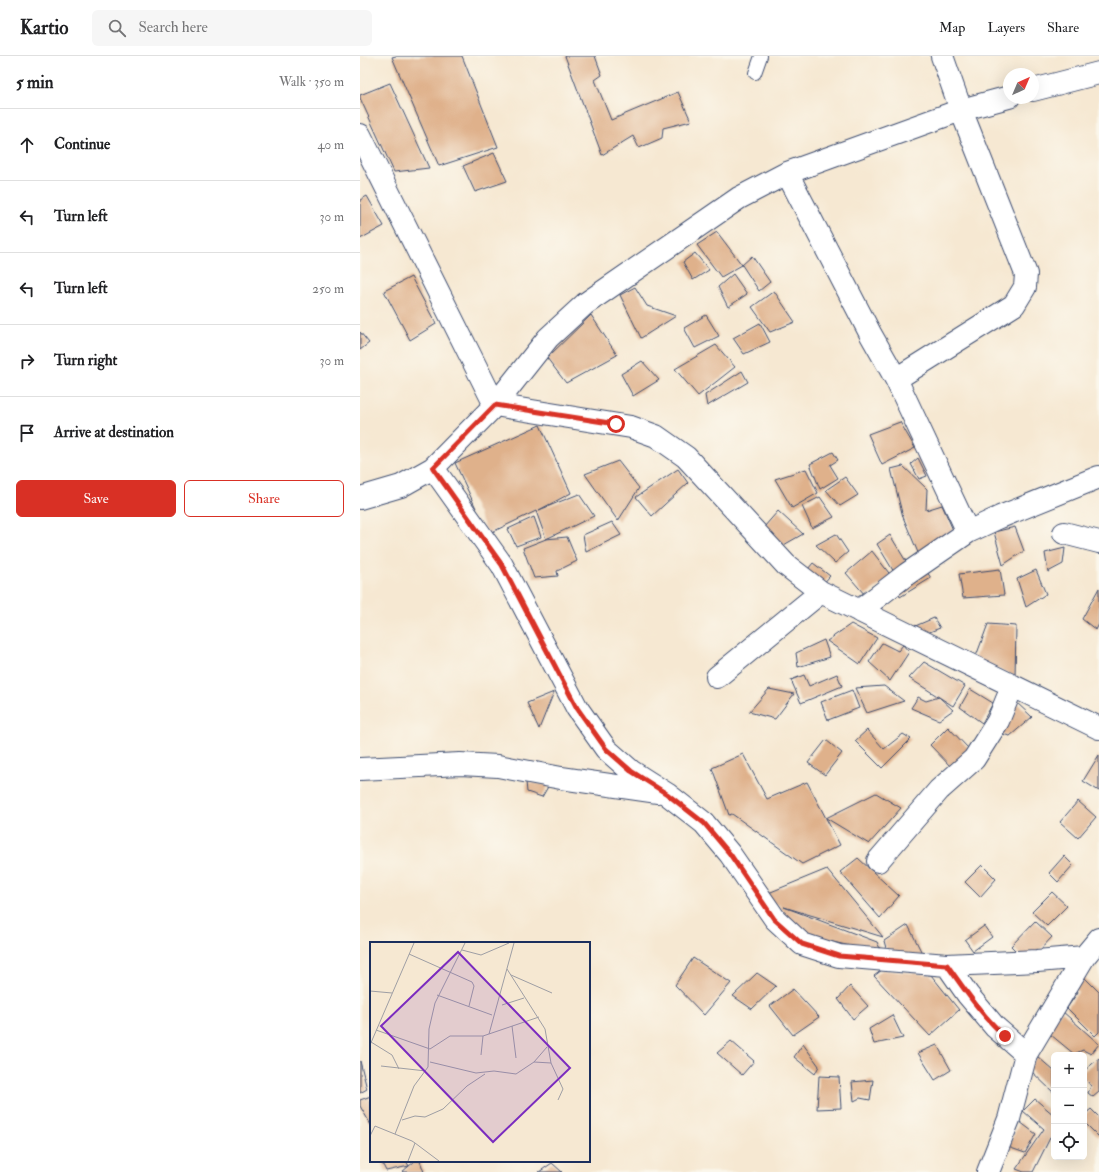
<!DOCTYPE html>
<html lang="en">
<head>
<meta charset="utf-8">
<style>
  body { margin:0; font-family:"IM FELL Double Pica",serif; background:#f6f6f6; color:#202124 }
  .controls { position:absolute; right:12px; bottom:12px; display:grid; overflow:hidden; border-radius:6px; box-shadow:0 4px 16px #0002 }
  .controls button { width:36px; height:36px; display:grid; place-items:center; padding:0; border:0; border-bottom:1px solid #e0e0e0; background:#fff; color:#202124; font:20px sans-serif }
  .compass { position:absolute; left:643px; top:12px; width:36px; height:36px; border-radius:50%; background:#fff; box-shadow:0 4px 16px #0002; rotate:44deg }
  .stop { position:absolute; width:12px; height:12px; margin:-9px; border:3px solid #d93025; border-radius:50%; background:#fff }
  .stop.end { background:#d93025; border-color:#fff; box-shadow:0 1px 4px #0008 }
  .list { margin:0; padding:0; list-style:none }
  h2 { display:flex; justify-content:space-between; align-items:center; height:52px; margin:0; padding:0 16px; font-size:17px }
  h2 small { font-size:13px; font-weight:400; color:#757577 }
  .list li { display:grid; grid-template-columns:26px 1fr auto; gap:12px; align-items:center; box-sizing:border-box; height:72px; padding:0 16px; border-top:1px solid #e0e0e0 }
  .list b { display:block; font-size:15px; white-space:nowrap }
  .list em { font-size:13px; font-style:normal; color:#757577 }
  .actions { display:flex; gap:8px; padding:12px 16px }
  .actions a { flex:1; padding:9px 0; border:1px solid #d93025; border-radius:6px; text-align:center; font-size:14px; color:#d93025 }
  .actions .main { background:#d93025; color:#fff }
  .icon { flex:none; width:22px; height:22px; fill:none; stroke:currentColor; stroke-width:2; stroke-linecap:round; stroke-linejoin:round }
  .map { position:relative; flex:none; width:739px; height:1116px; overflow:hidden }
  header { display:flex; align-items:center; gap:24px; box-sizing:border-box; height:56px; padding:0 20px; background:#fff; border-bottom:1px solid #e0e0e0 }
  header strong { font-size:19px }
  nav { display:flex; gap:22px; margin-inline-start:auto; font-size:14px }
  .search { width:280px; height:36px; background:#f6f6f6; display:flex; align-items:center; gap:10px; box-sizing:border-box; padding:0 14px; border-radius:6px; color:#757577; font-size:15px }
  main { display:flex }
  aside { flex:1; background:#fff }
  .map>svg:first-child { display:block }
  .building { fill:#dfb18b }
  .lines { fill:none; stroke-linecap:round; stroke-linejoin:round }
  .lane-casing { stroke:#3c4b6f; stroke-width:14 }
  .street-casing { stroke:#3c4b6f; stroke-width:24 }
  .lane { stroke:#fff; stroke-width:12 }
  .street { stroke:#fff; stroke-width:22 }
  .route { stroke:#d93025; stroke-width:5 }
  .inset-road { fill:none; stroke:#9e9ea4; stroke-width:1 }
  .view { fill:#7b2cbf; fill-opacity:0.15; stroke:#7b2cbf; stroke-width:2 }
  .inset-edge { fill:none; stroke:#1b2f5e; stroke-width:2 }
</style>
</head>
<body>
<header>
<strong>Kartio</strong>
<div class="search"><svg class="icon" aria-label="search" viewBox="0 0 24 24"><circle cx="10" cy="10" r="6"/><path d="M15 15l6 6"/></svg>Search here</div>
<nav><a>Map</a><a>Layers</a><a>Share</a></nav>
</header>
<main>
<aside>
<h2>5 min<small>Walk · 350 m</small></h2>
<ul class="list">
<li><svg class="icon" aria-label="ahead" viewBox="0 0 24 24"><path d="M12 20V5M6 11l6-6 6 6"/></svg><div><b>Continue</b></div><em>40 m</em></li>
<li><svg class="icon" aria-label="left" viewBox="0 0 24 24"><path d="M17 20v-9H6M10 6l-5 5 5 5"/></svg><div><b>Turn left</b></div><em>30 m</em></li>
<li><svg class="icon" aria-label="left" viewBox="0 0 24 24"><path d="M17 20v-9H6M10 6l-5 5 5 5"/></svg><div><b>Turn left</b></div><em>250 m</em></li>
<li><svg class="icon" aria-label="right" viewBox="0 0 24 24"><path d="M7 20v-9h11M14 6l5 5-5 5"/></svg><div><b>Turn right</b></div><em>30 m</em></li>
<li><svg class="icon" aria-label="arrive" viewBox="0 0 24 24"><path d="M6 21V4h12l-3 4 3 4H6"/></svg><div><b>Arrive at destination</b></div></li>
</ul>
<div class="actions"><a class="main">Save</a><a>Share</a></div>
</aside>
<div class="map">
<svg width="739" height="1116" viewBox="0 0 739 1116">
  <rect width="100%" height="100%" fill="#fbf7ec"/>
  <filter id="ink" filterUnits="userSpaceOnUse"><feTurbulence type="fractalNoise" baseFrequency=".025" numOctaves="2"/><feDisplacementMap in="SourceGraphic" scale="8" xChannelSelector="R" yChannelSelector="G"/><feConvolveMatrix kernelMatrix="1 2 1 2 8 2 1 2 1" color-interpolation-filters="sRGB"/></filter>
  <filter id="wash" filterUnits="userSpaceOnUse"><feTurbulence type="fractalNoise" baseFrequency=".012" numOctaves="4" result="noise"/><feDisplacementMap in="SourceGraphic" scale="16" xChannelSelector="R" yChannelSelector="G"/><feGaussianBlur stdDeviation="0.9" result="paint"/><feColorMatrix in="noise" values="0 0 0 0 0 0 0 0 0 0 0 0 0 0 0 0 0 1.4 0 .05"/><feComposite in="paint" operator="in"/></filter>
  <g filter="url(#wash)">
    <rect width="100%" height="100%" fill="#f6e8d2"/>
    <g id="blocks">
      <path class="building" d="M36,0H102L138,91L79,110L32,1Z
        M205,0H235L242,19L235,24L251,64L318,36L331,65L303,72L302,82L279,92L273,80L242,99Z
        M30,27L69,112L34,116L0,42V39Z
        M134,97L147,125L115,136L103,110Z
        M7,140L24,170L0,183V144Z
        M357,176L382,209L361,221L337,189Z
        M335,197L349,214L333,224L323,206Z
        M392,200L410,226L399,235L382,209Z
        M373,218L387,238L368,251L358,231Z
        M51,221L76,268L50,284L24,235Z
        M275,231L287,250L316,260L281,282L260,239Z
        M414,235L435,266L410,276L392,251Z
        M231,259L257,299L206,327L187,302Z
        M346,259L359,280L335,292L324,272Z
        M400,267L410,286L384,298L373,282Z
        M0,276L9,287L0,294Z
        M356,289L375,311L338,340L315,313Z
        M282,305L299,324L273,340L261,318Z
        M382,315L388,326L347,350L345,339Z
        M540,366L555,392L522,409L508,378Z
        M180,369L211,437L179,454L219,438L234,460L186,483L207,481L217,505L197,515L198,520L174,522L163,492L186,483L176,455L128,478L95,407Z
        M473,396L478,404L470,409L478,422L460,433L450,408Z
        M558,402L567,420L559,423L551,408Z
        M258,405L279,432L258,465L225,418Z
        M543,410L567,433L566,454L582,449L593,474L559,499L543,461L531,413Z
        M318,413L328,427L292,460L276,441Z
        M446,413L458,437L432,452L415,423Z
        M485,421L498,439L480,450L466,434Z
        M460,441L474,461L452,472L442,450Z
        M418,455L443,478L422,490L404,471Z
        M174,461L181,481L156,490L148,473Z
        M252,466L261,479L226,496L223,479Z
        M655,471L664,495L643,509L634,476Z
        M476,478L488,496L475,507L456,489Z
        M530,479L547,507L534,516L517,488Z
        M705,492L703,508L688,516L685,497Z
        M512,495L532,521L505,539L486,517Z
        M453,507L470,520L460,531L443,519Z
        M565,513L571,522L540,541L537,530Z
        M640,513L644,539L603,542L599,518Z
        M676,514L686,538L666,551L657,523Z
        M739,532V568L736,574L722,563Z
        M574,562L580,572L559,580L546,574Z
        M491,568L517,582L500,608L467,585Z
        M628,568L656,570L655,620L615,603Z
        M464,584L470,601L438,611L436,597Z
        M522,587L538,595L543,589L549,596L530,625L509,606Z
        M564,606L605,630L593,650L549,622Z
        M477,618L482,630L441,647L431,624L444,619L449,630Z
        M524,630L544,645L507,657L495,632Z
        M409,633L434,638L415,663L389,656Z
        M610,633L633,647L622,667L600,651Z
        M492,634L499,652L468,664L461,646Z
        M194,636L179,673L167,647Z
        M558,641L566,645L579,641L593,654L579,664L551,652Z
        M655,645L672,661L650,680L638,677Z
        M588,671L609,693L592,712L570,689Z
        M507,674L524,693L543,678L551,683L522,712L495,685Z
        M466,684L482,697L465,719L448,707Z
        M383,698L407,743L447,726L480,789L442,808L372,758L369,759L352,712Z
        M739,699V735L723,725Z
        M166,726L189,729L182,741L167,736Z
        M516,737L541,752L509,788L466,762Z
        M718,745L736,761L718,782L700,766Z
        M704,800L713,809L698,826L689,817Z
        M498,802L539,840L520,862L480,816Z
        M622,809L636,823L620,841L605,826Z
        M467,813L523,881L424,851L517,886L522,897L437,878L419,849L401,844L406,838Z
        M692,836L707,850L687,870L672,856Z
        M675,865L692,881L668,907L651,890Z
        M548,869L564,901L528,899L524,885Z
        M624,870L632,881L613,895L605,884Z
        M333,902L371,927L344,959L315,929Z
        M522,914L571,919L599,954L570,980L514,920Z
        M397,917L416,930L392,953L373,940Z
        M724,921L739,936V976L735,980L707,952L718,936L714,929Z
        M490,930L508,950L493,963L478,943Z
        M433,933L459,961L433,979L410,950Z
        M702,955L739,988L731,998L723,994L714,998L685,974Z
        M532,959L543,982L514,988L509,973Z
        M371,985L394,1005L382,1019L357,997Z
        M443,988L459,1010L455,1018L434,1001Z
        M577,989L591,1014L575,1024L558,997Z
        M677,1000L694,1015V1037L669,1013Z
        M739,1002V1036L733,1041L728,1037L731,1030L724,1021V1015Z
        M0,1005L7,1033L0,1037Z
        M459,1020L479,1021L481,1052L457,1053Z
        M513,1024L510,1044L500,1042L494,1045L492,1026Z
        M11,1040V1069L0,1050V1044Z
        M675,1043L694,1059V1074L673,1116H664L656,1113L684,1073L663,1055Z
        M731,1053L739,1061V1081L724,1066V1059Z
        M660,1066L676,1078L665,1097L648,1091Z
        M21,1105H46L49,1110L26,1115Z
        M55,1105H60L64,1116H42Z
        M192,1107L202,1116H179Z"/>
    </g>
  </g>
  <g filter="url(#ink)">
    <use href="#blocks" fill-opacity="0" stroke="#3c4b6f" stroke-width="1"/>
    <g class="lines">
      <g class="lane-casing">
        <path id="lane" d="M395,17L401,0"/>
      </g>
      <g class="street-casing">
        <path id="street" d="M673,34L739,17
          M0,79L135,349L271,371L296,380L326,401L426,509L461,536L739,672
          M427,117L511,279L536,323L608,476
          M536,323L654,249L665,231L666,218L601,54L582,0
          M73,412L142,509L217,652L246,693L271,715L307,738L344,767L370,798L415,863L442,888L479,900L587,909L677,905L724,901
          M0,442L41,430L73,412L135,349L188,282L225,248L379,142L427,117L601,54L649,41
          M704,477L739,486
          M499,555L547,518L608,476L640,461L739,421
          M357,621L461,536
          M0,713L100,708L138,710L201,722L298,736
          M518,805L579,734L614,703L638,665L652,631
          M587,909L608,939L635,971L666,998
          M628,1116L649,1063L666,998L724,901L739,883"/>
      </g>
      <use href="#lane" class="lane"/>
      <use href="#street" class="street"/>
    </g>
  </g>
  <g class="lines" filter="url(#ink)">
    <path class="route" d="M256,368L135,349L73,412L142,509L217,652L246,693L271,715L307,738L344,767L370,798L414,863L442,888L479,900L587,909C605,934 622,960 645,980"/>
  </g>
  <g transform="translate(10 886)">
    <rect width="220" height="220" fill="#f6e8d2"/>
    <path class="inset-road" d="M92,8L111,13L139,1M39,12L102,40L104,44L99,64M137,27L175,87L181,121L193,147L188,158M141,33L182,51M0,49L22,51M67,53L122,73M132,63L154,56M142,84L146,116M6,88L60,107L80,94H113L169,75M119,92L144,1M1,100L22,113L29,127M0,103L44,1M111,113L113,94M60,120L106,131L124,129L146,132L164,120L177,105M164,120L181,121M11,124L56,129M32,178L45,174L55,175L73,167L97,144L115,132M25,192L44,144L58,125L59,87L65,61L95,1M0,194L5,184L42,199L45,201L38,219M45,201L69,219"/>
    <path class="view" d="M88,10L200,126L123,200L11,84Z"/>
    <rect width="220" height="220" class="inset-edge"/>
  </g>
</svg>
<div class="controls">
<button>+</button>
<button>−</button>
<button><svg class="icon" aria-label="locate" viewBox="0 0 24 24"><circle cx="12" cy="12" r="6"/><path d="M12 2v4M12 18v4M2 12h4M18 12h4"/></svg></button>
</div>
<svg class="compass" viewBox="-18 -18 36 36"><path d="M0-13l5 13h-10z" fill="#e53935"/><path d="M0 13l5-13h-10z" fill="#757577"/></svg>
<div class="stop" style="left:256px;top:368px"></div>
<div class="stop end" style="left:645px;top:980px"></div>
</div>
</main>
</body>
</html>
